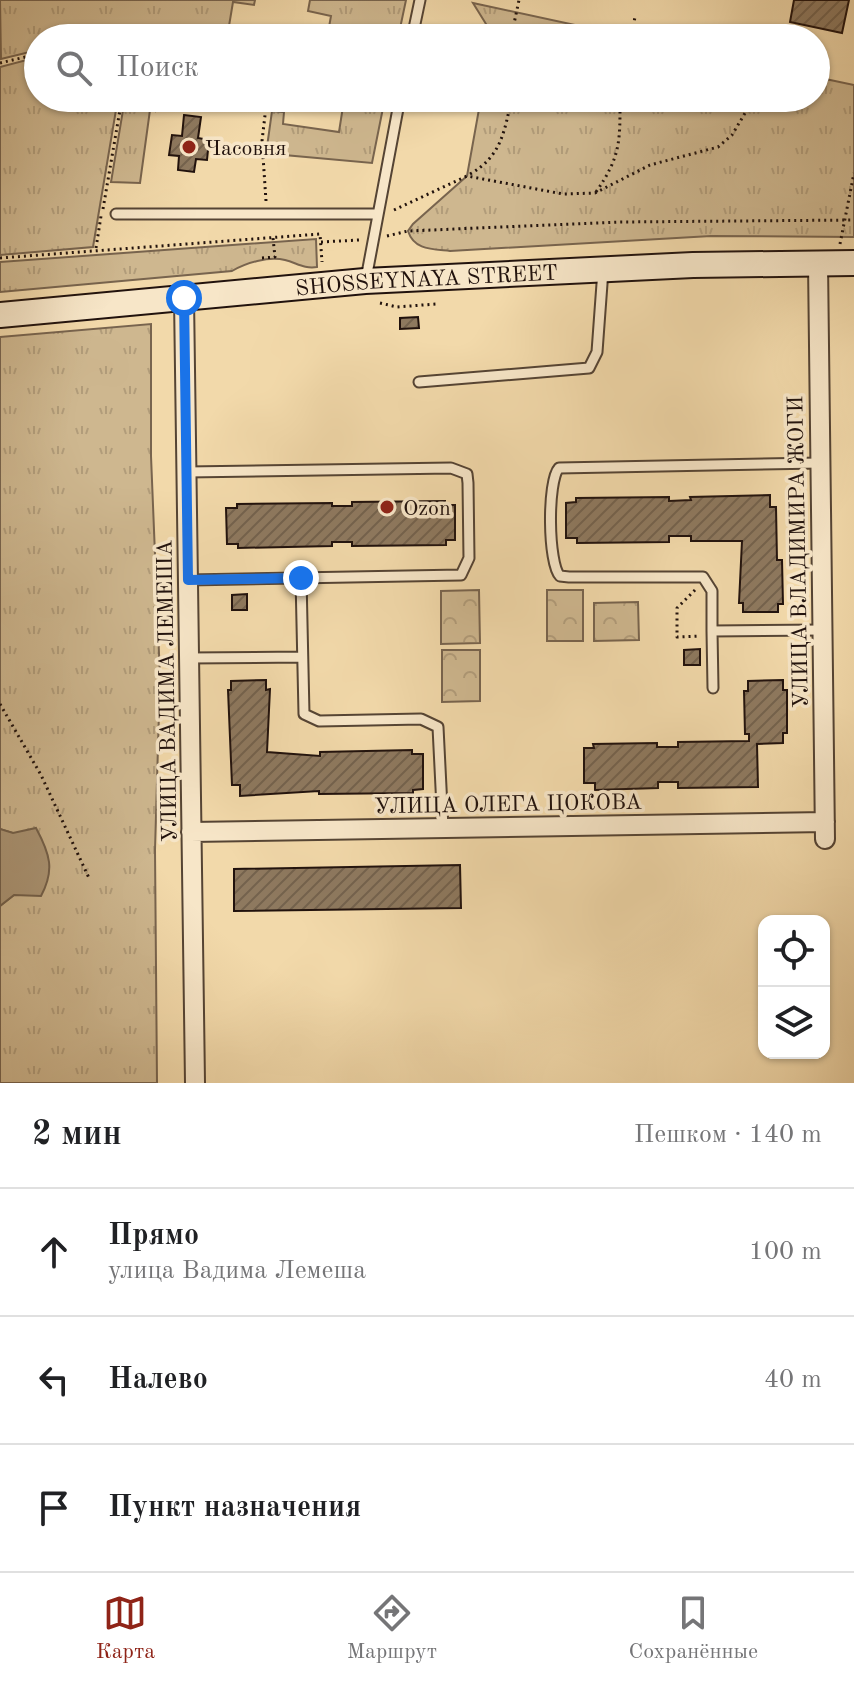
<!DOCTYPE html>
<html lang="ru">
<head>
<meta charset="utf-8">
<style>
  body { margin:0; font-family:"Old Standard TT",serif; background:#f6f6f6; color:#202124 }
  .controls { position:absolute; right:24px; bottom:24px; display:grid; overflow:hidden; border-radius:16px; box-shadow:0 2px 6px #0004 }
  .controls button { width:72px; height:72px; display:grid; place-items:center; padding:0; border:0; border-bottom:2px solid #e0e0e0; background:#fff; color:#202124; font:40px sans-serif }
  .stop { position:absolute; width:24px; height:24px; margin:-18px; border:6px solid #1a73e8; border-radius:50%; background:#fff }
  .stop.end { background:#1a73e8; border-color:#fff; box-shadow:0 2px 8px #0008 }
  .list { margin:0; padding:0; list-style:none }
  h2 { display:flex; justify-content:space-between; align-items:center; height:104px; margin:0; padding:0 32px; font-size:34px }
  h2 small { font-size:26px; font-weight:400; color:#757577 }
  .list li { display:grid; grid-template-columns:52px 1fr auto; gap:24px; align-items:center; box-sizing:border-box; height:128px; padding:0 32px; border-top:2px solid #e0e0e0 }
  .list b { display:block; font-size:30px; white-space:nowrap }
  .list p { margin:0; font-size:26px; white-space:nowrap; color:#757577 }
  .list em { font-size:26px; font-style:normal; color:#757577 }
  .icon { flex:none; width:44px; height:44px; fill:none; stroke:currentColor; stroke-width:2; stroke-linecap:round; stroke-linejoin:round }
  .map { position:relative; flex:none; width:854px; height:1083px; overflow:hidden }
  .search { position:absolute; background:#fff; box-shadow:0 2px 6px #0004; left:24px; right:24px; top:24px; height:88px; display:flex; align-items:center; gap:20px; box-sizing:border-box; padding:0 28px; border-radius:44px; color:#757577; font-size:30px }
  .sheet { height:488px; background:#fff }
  nav { display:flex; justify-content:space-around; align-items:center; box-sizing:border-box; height:112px; border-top:2px solid #e0e0e0; background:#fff; font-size:22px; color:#757577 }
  nav a { display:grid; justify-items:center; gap:4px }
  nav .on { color:#8f2418 }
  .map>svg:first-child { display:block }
  .grass { fill:url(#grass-tufts); stroke:#78644e; stroke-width:2 }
  .park { fill:url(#park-crowns); stroke:#78644e; stroke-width:2 }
  .water { fill:#ab9575; stroke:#74614b; stroke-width:2 }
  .building { fill:url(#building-hatch); stroke:#21120d; stroke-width:2 }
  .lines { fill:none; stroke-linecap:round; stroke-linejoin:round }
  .lane-casing { stroke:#554434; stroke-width:13 }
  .street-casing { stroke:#554434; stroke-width:22 }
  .secondary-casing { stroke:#21120d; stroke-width:28 }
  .path { stroke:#21120d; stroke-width:3; stroke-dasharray:2 4; stroke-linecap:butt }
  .lane { stroke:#f7e6c8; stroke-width:9 }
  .street { stroke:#f7e6c8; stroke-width:18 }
  .secondary { stroke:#f7e6c8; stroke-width:24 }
  .route { stroke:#1a73e8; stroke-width:10 }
  .poi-dot { fill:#8f2418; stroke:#f7e6c8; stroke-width:3 }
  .labels { text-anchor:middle; stroke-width:7; stroke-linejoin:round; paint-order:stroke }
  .poi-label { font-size:22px; fill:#21120d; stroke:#f7e6c8; text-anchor:start }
  .street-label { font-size:22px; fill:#21120d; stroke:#f7e6c8 }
</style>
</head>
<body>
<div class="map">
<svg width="854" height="1083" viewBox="0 0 854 1083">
  <defs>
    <pattern id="grass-tufts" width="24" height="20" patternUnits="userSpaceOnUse" patternTransform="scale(2)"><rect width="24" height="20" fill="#ceb78f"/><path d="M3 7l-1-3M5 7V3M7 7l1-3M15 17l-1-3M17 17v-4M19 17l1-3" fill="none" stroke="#b19c7a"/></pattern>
    <pattern id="park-crowns" width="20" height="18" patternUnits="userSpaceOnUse" patternTransform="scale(2)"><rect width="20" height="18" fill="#ceb78f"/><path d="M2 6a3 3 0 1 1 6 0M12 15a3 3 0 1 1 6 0" fill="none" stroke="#b19c7a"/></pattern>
    <pattern id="building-hatch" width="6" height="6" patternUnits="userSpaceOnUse" patternTransform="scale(2)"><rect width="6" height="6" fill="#8e795f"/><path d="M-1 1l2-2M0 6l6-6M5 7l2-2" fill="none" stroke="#74624d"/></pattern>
  </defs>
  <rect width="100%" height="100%" fill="#f2d9aa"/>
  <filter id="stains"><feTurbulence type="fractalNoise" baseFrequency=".0025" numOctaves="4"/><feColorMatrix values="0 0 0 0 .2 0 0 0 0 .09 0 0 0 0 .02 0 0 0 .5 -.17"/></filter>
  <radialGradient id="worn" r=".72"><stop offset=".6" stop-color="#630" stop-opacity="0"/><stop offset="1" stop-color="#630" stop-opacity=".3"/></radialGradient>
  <path class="grass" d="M0,0H255L254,5L233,2L227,38H135L136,32L119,29L84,38H38V50L1,59Z
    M310,0H406L398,38H327L331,16L308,11Z
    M473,3L635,38H491V32Z
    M38,57V98H118L93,247L0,255V67Z
    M816,77L854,85V237L711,236L450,251C432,249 414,250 408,231L413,224L467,176L481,98H816Z
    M125,98H137L135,107L150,110L140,183L111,182Z
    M334,98H385L372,163L273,154L267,147L272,111L284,112L283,124L339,132L344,100Z
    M316,239L317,267C304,269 297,263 285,260C268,256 246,263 232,271L0,292V262Z
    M151,324V456L160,678L155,850L157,1083H0V906L14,895L29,893L13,833L0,829V337Z"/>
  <path class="park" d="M479,590L480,643L441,644V591Z
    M547,590H583V641H547Z
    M638,602L639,640L594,641V603Z
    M442,650H480V701L442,702Z"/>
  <path class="water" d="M36,828C50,854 55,870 41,896L14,895L0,906V829L13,833Z"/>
  <path class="building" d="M794,0H849L842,33L790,22Z
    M137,98H157L155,111L135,107Z
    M184,115L201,117L198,138L209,140L207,160L196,159L194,172L178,170L179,156L169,155L172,135L182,136Z
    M418,317L419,328L400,329V318Z
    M770,495V507H776L777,560H782L783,604H778V612H743V603H739L742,541H691V536H669V542L577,543V538H566V503L576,502V498L669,497V501L691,500L690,497Z
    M445,501V505H455V540H446V545L352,546V542H332V546L238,548V544H227L226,508H237V504L332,503V506H352V502Z
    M247,594V610H232V595Z
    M700,649V665H684V650Z
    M266,680V690L270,689L267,752L320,756V752L412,750V754H423V789L413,790V793L319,794V791L240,796V785H232L228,690H231V681Z
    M783,680V690H787V733H783V743L757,744L758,787L678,788V782H658V788L595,790V783H584V748H594L593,744L657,743V747H678V742L749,741V734H745L744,691H748V681Z
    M460,865L461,908L234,911V869Z"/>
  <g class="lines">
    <g class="lane-casing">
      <path id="lane" d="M412,38L420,0
        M116,214H377
        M366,279L400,98
        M419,382L589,368L597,352L603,270
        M820,463L559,468C547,481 548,564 560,576L569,577H703L712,591V631L822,630
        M187,472L451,468L467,474L468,483L469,558L461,575L188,580
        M301,578L304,714L319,721L421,719L438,727L443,828
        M712,631L713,688
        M189,658L302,657"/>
    </g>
    <g class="street-casing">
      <path id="street" d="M818,263L825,839
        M184,298L195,1083
        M191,832L825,822"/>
    </g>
    <g class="secondary-casing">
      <g id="secondary">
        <path id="s1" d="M0,315L365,281L693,265L854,263"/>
      </g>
    </g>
    <path class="path" d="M100,38L118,33L133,35L132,38
      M511,38L519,0
      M631,38L635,17
      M0,63L38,54
      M266,105L285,108
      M470,174C502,156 504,131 512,98
      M596,192C621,156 620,141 620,98
      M266,201L262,141L267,98
      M103,209L122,98
      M394,210L467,176L563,194L595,193L650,165L718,147L732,135L754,98
      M387,236L408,231L621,222L854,220
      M321,242L359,240
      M840,244L854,173
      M96,248L101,216
      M0,258L320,234L322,262
      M262,258L275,257L273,238
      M380,303L397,307L436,304
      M695,590L677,608V637L700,636
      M159,616H170
      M0,704L41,775L89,878"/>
    <use href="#lane" class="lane"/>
    <use href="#street" class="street"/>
    <use href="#secondary" class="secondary"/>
  </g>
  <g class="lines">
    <path class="route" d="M184,298L188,580L301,578"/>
  </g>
  <g class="poi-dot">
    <circle cx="189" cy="147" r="8"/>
    <circle cx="387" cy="507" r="8"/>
  </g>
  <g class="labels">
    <g class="poi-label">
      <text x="205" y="155">Часовня</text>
      <text x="403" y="515">Ozon</text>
    </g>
    <g class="street-label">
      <text dy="8" stroke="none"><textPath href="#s1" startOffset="428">SHOSSEYNAYA STREET</textPath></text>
      <text transform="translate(797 552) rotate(-91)" y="8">УЛИЦА ВЛАДИМИРА ЖОГИ</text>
      <text transform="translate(166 691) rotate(-91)" y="8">УЛИЦА ВАДИМА ЛЕМЕША</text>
      <text transform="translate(508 803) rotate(-1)" y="8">УЛИЦА ОЛЕГА ЦОКОВА</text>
    </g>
  </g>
  <rect width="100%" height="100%" filter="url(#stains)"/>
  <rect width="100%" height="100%" fill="url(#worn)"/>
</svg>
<div class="controls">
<button><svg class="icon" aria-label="locate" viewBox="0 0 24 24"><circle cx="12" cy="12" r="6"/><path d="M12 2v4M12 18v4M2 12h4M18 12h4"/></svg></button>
<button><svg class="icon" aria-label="layers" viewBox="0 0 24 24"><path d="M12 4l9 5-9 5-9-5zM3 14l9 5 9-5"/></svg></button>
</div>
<div class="stop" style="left:184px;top:298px"></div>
<div class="stop end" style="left:301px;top:578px"></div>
<div class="search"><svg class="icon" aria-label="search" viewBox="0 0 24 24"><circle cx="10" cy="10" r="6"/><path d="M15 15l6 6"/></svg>Поиск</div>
</div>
<section class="sheet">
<h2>2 мин<small>Пешком · 140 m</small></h2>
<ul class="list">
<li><svg class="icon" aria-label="ahead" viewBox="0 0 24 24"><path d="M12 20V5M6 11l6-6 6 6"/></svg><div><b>Прямо</b><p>улица Вадима Лемеша</p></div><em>100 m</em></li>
<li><svg class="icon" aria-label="left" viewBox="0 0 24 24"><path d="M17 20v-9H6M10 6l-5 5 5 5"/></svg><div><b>Налево</b></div><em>40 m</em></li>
<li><svg class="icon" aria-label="arrive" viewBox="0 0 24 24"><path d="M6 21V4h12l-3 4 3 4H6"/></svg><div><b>Пункт назначения</b></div></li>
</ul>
</section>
<nav>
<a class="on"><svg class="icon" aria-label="map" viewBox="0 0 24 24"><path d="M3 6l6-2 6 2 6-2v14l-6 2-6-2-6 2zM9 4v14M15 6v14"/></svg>Карта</a>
<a><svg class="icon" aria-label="directions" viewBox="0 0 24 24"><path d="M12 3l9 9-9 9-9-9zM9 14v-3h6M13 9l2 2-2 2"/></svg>Маршрут</a>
<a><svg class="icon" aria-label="saved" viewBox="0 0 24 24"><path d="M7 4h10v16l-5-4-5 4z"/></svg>Сохранённые</a>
</nav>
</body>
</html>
